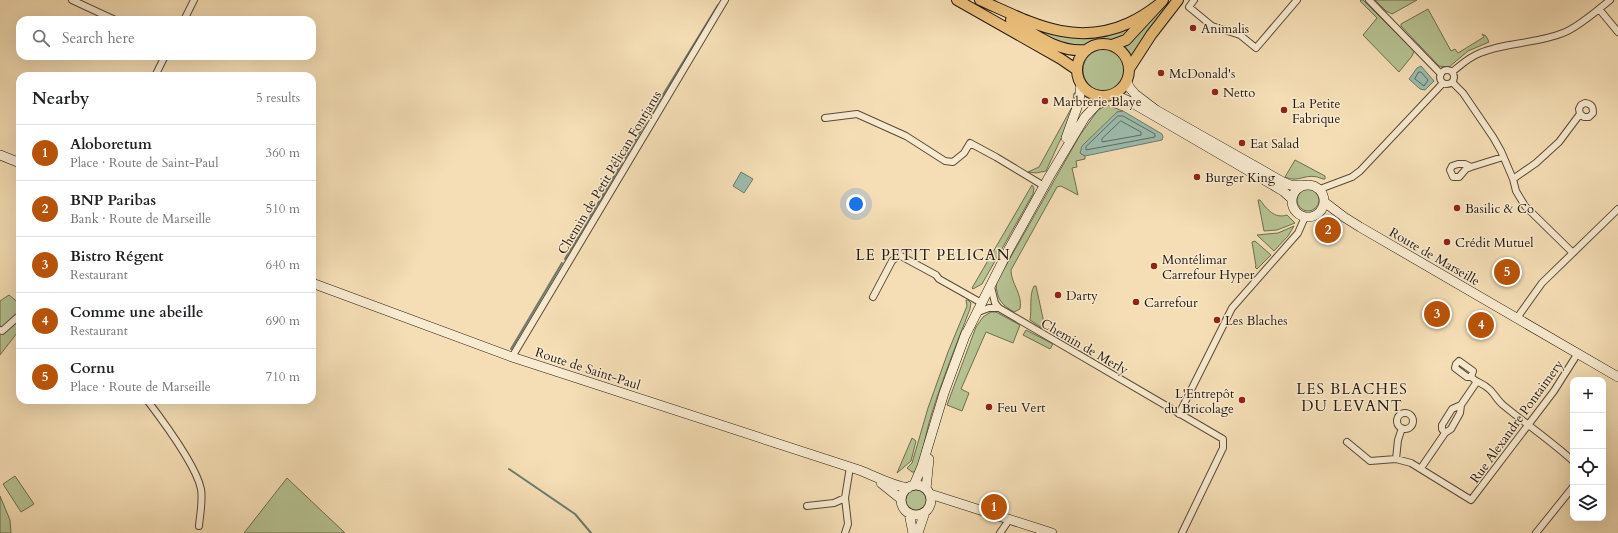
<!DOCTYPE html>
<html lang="en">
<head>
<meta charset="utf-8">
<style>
  body { margin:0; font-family:Cardo,serif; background:#f6f6f6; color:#202124 }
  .controls { position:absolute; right:12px; bottom:12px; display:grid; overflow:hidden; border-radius:8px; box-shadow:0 4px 16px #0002 }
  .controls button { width:36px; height:36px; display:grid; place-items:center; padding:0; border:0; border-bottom:1px solid #e0e0e0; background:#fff; color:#202124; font:20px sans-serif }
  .you { position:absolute; left:856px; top:204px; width:14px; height:14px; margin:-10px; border:3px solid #fff; border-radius:50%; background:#1a73e8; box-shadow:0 0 0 6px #1a73e833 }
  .badge { display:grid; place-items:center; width:26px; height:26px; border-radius:50%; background:#b45309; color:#fff; font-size:13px; font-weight:700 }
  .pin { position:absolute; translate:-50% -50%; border:2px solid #fff; box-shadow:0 1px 4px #0006 }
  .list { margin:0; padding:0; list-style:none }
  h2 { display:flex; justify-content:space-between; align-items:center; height:52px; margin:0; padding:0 16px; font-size:17px }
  h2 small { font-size:13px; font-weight:400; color:#757577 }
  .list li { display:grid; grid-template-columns:26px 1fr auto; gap:12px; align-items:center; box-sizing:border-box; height:56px; padding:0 16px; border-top:1px solid #e0e0e0 }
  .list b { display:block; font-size:15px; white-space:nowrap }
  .list p { margin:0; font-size:13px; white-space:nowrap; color:#757577 }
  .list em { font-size:13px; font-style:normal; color:#757577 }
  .icon { flex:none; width:22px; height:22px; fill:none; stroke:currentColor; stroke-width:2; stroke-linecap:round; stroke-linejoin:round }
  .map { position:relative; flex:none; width:1618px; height:533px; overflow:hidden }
  .search { position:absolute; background:#fff; box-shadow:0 4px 16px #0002; left:16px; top:16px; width:300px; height:44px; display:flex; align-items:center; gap:10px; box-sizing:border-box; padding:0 14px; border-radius:12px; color:#757577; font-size:15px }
  .panel { position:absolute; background:#fff; box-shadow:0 4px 16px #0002; left:16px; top:72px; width:300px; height:332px; border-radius:12px }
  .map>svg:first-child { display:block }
  .green { fill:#b6c292; stroke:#6e6e50 }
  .water { fill:#9cbcad; stroke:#6d7b6d }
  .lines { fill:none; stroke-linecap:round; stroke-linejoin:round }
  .shore { stroke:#626a5e; stroke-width:1 }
  .stream { stroke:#6d7b6d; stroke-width:2 }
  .street-casing { stroke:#5a4a38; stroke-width:8 }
  .secondary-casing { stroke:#27190e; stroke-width:10 }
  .primary-casing { stroke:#27190e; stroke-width:12 }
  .street { stroke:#f8eacf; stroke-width:6 }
  .secondary { stroke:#f8eacf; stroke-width:9 }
  .primary { stroke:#eabf7a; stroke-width:10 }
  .poi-dot { fill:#8f2418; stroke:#f8eacf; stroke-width:1.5 }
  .labels { text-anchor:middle; stroke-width:3; stroke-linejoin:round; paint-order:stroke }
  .poi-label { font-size:13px; fill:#27190e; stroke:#f8eacf; text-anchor:start }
  .street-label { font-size:13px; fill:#27190e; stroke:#f8eacf }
  .quarter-label { font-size:15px; letter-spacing:1px; fill:#27190e; stroke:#f8eacf }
</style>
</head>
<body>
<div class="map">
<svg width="1618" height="533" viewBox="0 0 1618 533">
  <rect width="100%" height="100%" fill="#f5deb5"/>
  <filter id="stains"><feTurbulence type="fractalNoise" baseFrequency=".005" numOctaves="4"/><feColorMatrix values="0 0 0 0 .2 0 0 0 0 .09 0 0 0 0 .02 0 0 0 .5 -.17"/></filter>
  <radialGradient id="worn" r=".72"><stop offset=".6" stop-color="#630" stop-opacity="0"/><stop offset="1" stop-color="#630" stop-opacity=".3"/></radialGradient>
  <path class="green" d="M1168,0L1169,2L1146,34L1142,44L1133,57L1124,45Z
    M1361,0H1363L1414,51L1412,56L1399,72L1363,35L1377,18L1360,1Z
    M1375,0H1417L1392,14L1386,11Z
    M1428,9L1451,51L1455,49L1458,53L1484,37L1482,34L1486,36L1489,42L1468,51L1449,67L1439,66L1401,26V24Z
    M1145,18L1117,42L1096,41L1080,48L1061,45L1018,20L1069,36Z
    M1083 70a21 21 0 1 1 42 0a21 21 0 1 1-42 0Z
    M1074,93H1076L1075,108L1046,171L1036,173L1028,172L1039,167L1072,107Z
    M1107,105L1123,111L1117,112L1080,153L1085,156V159L1076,161L1077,167L1072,168L1078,195L1061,186L1057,187L1011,270C1011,284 1023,294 1020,309L1014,312C1001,304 997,300 996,283L1080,135L1098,110Z
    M1295,160L1325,176V179H1323C1306,171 1299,184 1285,177Z
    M1032,185L1034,188L1033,194L982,284L973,289L972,288Z
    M1297 200a11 11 0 1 1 22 0a11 11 0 1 1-22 0Z
    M1258,200H1260C1267,209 1274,219 1287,215L1295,223L1277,230L1264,231Z
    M1294,226L1288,236L1274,251L1257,235L1278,233Z
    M1255,241L1271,255L1257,269L1255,267L1256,266L1252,242Z
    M1034,286H1036L1044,323L1042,328L1030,320C1032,309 1029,295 1034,286Z
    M9,295L20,304V329L0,355V301Z
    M966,300H968L971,303L970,309C956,345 942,380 931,416C925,435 923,454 916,472H912L907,468L912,463L928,408L948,352L967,306Z
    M991,312H996L1020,325L1013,343L986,332L961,389L969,393L962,411L947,405L976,327L983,317Z
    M1026,330L1053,344L1050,349L1023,335Z
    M912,438L916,441L911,461L897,473Z
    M15,476L34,504L21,512L3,484Z
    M287,478L345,533H244Z
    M906 500a10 10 0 1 1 20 0a10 10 0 1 1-20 0Z
    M0,496L10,520L11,533H0Z"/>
  <path class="water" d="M1421,66L1434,81L1425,90L1420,89L1409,79L1417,68Z
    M1123,111L1162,134L1163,137L1162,140L1085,156L1080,153L1082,146L1117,112Z
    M741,172L753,179L744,193L733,186Z"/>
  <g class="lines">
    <path class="shore" d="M1419,72H1421L1428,80L1424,86L1415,79Z
      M1118,116H1123L1155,134V137L1086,150V147Z
      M1121,121L1141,132V135L1102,142V139Z"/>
    <path class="stream" d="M650,116L718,5
      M625,158L646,122
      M565,259L622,163
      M511,349L562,263
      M509,469L575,514L591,533"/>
    <g class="street-casing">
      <path id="street" d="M72,0L115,20
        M1194,0L1189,7L1212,26L1240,35L1256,48L1297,0
        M1369,0L1441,74
        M1599,9L1618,32
        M184,20L194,0
        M1440 77a7 7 0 1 1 14 0a7 7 0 1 1-14 0Z
        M1452,72C1461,65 1469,57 1480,53C1506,42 1536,44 1563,33C1577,28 1598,10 1610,0
        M155,76L165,56
        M1452,82L1463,93L1493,137L1501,151L1513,179L1516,191L1525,206L1573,253
        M825,118L857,114L906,136L945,161L953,162L964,153L970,143L996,157L1044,186
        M1471,167L1466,169L1459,177H1453L1450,170L1452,166L1458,164H1465L1471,167L1503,157
        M1513,179L1536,163L1559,142L1580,114L1579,109L1581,105L1585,103C1592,104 1593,107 1593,113L1589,117H1584L1580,114
        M1320,189L1352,177L1360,171L1443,83
        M991,287L995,303L999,308L1223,439V448L1182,533
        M873,297L892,261L899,255L936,275L939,279L978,301
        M978,312L989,308H999
        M1517,318L1542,283L1618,209
        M0,330L2,331L20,315
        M512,357L725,0
        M1471,377L1473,371L1459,361L1456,364L1455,368L1467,377H1471C1477,383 1483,383 1489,389C1494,393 1497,400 1503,405C1526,424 1551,441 1573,461
        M147,400C163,421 196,465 201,489C203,501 200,514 199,526
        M1397 421a8 8 0 1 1 16 0a8 8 0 1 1-16 0Z
        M1179,414L1232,308L1298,233L1305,217
        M1445,433L1442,429V425L1452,409L1461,405L1476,383
        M1347,442L1370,461L1396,459L1411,463L1471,500L1554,391L1578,353
        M1396,459L1398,440L1402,428
        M1421,468L1445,433L1451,429L1460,413L1461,405
        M807,506L834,503L845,498
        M845,533L848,524L845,498L850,467
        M1000,533L1009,520
        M1536,533L1573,487"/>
    </g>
    <g class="secondary-casing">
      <path id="secondary" d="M1127,80L1129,87L1135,94L1156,110L1283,182L1290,185H1302
        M1113,94L1129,101L1283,191L1292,199
        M1066,138L1079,102L1081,84
        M0,155L20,163
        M1292 201a16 16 0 1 1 32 0a16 16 0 1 1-32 0Z
        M1324,203L1327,204L1344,217L1360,227L1618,377
        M312,283L512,357L859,470C875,476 890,485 908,488
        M964,338L1009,249L1049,177L1085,117L1105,96
        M881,483L901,499
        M914,485L922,466L944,393L966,333
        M901 500a15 15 0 1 1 30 0a15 15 0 1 1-30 0Z
        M926,489L929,459
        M930,494L1052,533
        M909,513L913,533
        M918,533L925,512"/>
    </g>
    <g class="primary-casing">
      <path id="primary" d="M957,0L1061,59L1077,70
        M980,0C1030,22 1074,48 1129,23C1140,18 1149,12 1158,5
        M1011,20C1034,34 1058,53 1086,50
        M1077 70a26 26 0 1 1 52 0a26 26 0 1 1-52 0Z
        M1112,45L1126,40L1163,0
        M1129,69L1151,35L1178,0"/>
    </g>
    <use href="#street" class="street"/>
    <use href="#secondary" class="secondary"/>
    <use href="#primary" class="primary"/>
  </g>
  <g class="poi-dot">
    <circle cx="1193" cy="28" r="4"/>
    <circle cx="1161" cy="73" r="4"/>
    <circle cx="1215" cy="92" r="4"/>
    <circle cx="1045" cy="101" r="4"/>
    <circle cx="1284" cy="110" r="4"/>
    <circle cx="1242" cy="143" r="4"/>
    <circle cx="1197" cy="177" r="4"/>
    <circle cx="1457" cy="208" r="4"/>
    <circle cx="1447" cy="242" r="4"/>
    <circle cx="1154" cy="266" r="4"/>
    <circle cx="1058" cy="295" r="4"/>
    <circle cx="1136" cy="302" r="4"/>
    <circle cx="1217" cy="320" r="4"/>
    <circle cx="1242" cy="400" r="4"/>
    <circle cx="989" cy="407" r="4"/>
  </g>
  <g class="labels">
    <g class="poi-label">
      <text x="1201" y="33">Animalis</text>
      <text x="1169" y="78">McDonald's</text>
      <text x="1223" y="97">Netto</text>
      <text x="1053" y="106">Marbrerie Blaye</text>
      <text x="1292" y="108">La Petite<tspan x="1292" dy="15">Fabrique</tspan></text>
      <text x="1250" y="148">Eat Salad</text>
      <text x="1205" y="182">Burger King</text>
      <text x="1465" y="213">Basilic &amp; Co</text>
      <text x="1455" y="247">Crédit Mutuel</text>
      <text x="1162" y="264">Montélimar<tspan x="1162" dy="15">Carrefour Hyper</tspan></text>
      <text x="1066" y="300">Darty</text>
      <text x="1144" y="307">Carrefour</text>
      <text x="1225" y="325">Les Blaches</text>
      <text x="1234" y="398" text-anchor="end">L'Entrepôt<tspan x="1234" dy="15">du Bricolage</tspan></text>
      <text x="997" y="412">Feu Vert</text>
    </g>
    <g class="street-label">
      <text transform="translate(609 172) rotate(-59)" y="5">Chemin de Petit Pélican Fontjarus</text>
      <text transform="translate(1435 256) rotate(30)" y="5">Route de Marseille</text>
      <text transform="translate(1085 346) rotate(30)" y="5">Chemin de Merly</text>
      <text transform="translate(588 368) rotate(18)" y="5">Route de Saint-Paul</text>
      <text transform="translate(1516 421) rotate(-54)" y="5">Rue Alexandre Pontaimery</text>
    </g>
    <g class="quarter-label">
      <text x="933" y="260">LE PETIT PELICAN</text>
      <text x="1352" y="394">LES BLACHES<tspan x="1352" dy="17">DU LEVANT</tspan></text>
    </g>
  </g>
  <rect width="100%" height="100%" filter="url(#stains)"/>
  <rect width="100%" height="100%" fill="url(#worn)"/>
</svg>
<div class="controls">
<button>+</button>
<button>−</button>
<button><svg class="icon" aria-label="locate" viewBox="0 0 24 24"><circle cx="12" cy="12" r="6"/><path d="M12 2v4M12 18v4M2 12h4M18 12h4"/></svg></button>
<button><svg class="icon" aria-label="layers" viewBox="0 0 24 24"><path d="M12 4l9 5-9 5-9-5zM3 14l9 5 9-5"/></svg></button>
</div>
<div class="you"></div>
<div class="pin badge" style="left:994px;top:507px">1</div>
<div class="pin badge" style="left:1328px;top:230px">2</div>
<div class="pin badge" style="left:1437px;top:314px">3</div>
<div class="pin badge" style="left:1481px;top:325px">4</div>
<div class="pin badge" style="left:1507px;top:272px">5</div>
<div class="search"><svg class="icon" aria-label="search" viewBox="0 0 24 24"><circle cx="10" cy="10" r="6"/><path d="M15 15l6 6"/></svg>Search here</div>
<section class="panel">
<h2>Nearby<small>5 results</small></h2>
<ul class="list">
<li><span class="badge">1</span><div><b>Aloboretum</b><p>Place · Route de Saint-Paul</p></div><em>360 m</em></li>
<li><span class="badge">2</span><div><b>BNP Paribas</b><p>Bank · Route de Marseille</p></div><em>510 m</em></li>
<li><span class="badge">3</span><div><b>Bistro Régent</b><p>Restaurant</p></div><em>640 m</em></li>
<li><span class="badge">4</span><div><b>Comme une abeille</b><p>Restaurant</p></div><em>690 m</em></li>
<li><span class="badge">5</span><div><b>Cornu</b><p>Place · Route de Marseille</p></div><em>710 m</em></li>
</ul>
</section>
</div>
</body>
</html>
